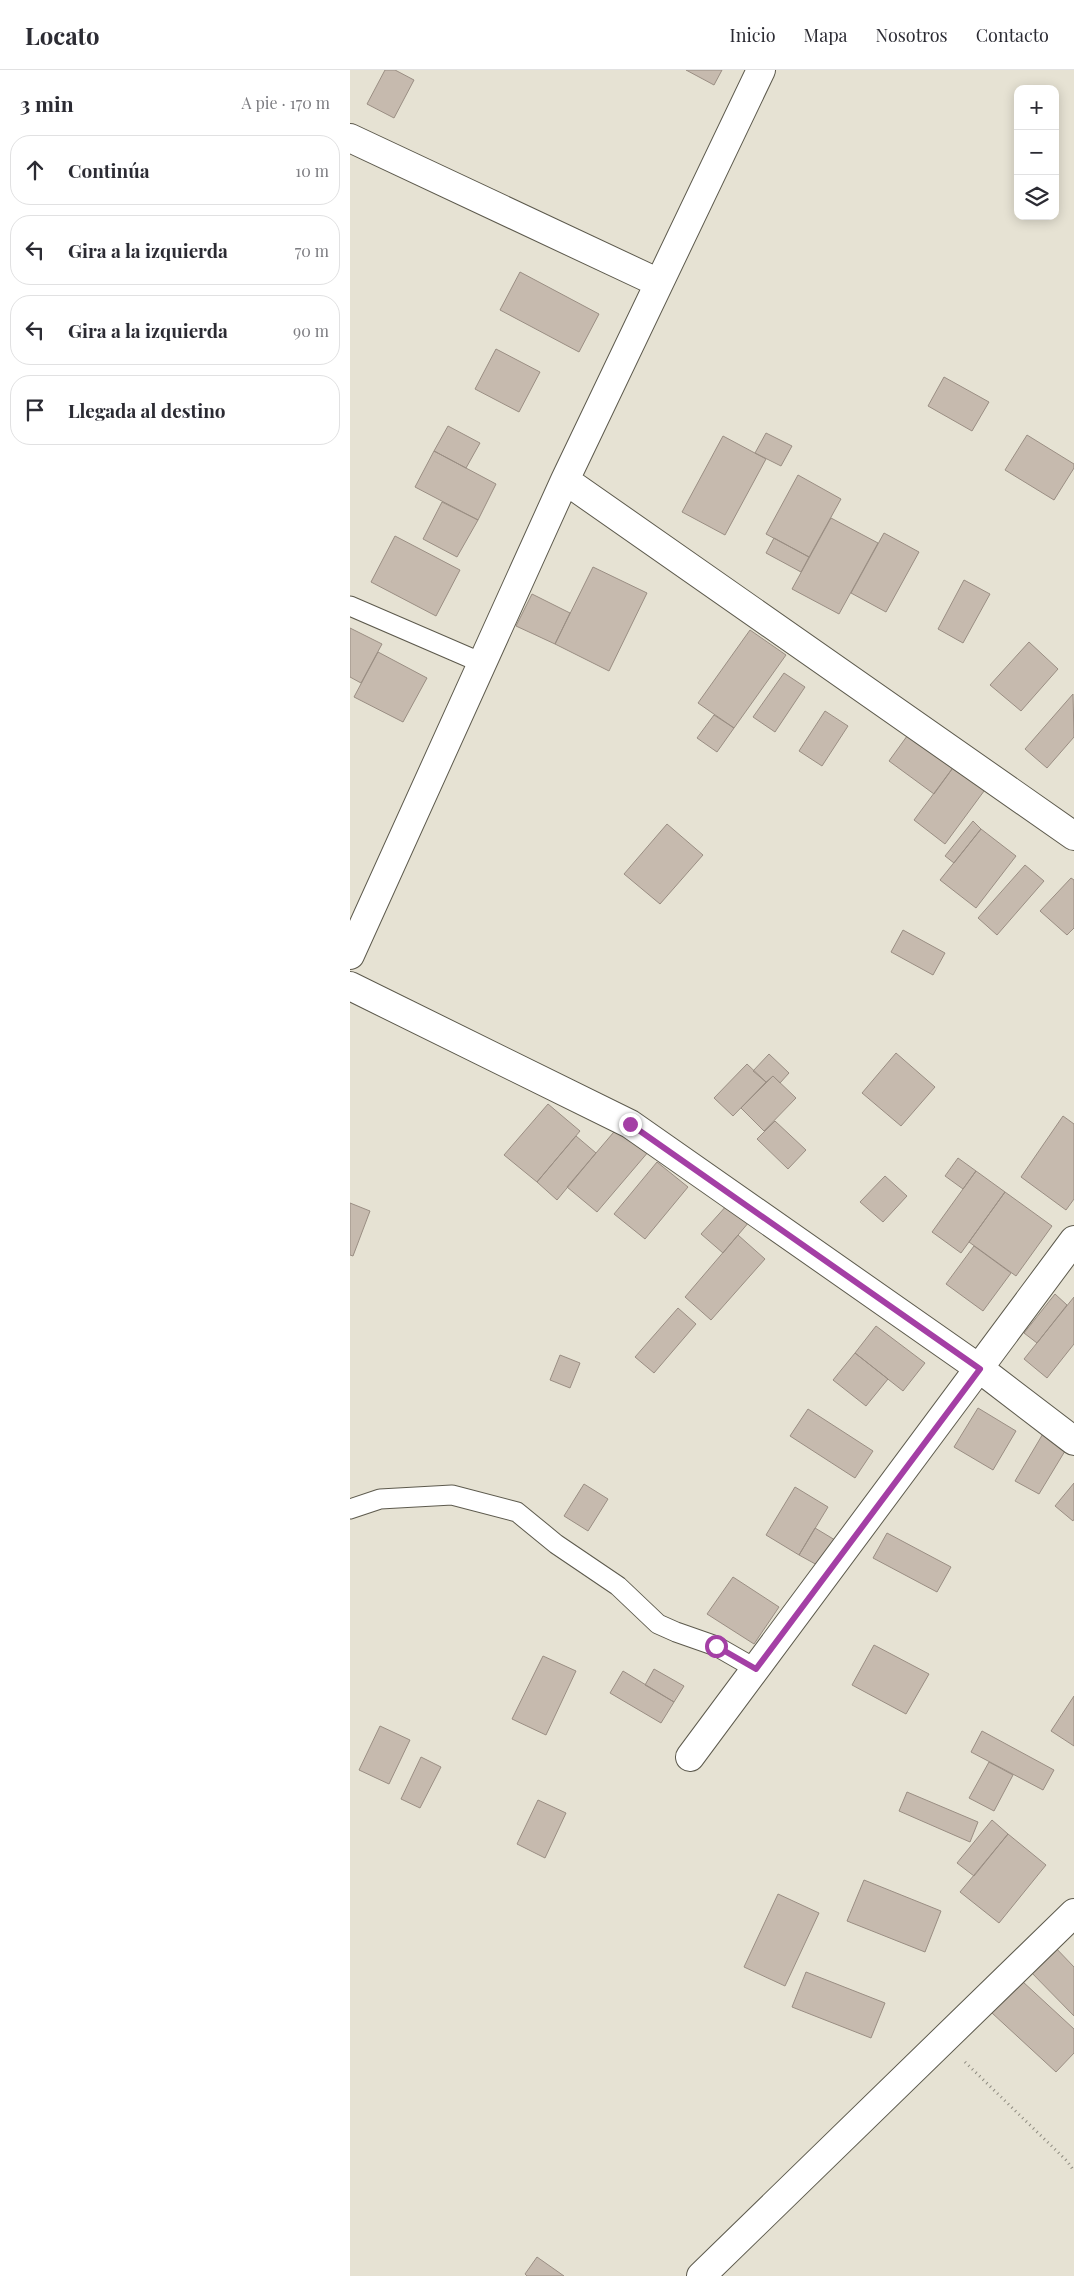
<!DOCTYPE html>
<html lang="es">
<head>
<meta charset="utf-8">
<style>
  body { margin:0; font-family:"Playfair Display",serif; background:#f2f2f3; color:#2b2b33 }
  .controls { position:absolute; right:15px; top:15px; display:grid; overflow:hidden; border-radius:10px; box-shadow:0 2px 12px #0003 }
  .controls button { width:45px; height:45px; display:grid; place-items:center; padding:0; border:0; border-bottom:1px solid #e1e1e2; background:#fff; color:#2b2b33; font:25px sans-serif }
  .stop { position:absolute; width:15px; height:15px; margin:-11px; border:4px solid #a43fa5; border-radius:50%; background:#fff }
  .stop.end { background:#a43fa5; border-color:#fff; box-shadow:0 1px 5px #0008 }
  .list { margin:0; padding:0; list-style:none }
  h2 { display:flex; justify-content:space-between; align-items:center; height:65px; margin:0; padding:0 20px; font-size:21px }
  h2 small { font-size:16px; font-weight:400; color:#7c7c81 }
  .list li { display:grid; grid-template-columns:32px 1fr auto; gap:15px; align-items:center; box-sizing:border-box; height:70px; margin:0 10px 10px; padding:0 10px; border:1px solid #e1e1e2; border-radius:20px }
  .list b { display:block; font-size:19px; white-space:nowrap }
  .list em { font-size:16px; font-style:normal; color:#7c7c81 }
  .icon { flex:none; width:28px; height:28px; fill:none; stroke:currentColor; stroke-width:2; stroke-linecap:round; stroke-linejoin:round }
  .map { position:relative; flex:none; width:724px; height:2206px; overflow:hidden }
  header { display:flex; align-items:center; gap:30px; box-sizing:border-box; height:70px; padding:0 25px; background:#fff; border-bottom:1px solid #e1e1e2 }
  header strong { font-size:24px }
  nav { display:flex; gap:28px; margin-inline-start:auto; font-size:18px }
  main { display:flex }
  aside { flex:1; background:#fff }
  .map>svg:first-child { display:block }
  .building { fill:#c6baae; stroke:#9a8e83 }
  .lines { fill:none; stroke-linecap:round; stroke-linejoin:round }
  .lane-casing { stroke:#5d5a4d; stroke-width:21 }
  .street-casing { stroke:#5d5a4d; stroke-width:30 }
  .path { stroke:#8d8a7f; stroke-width:3; stroke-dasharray:1 4; stroke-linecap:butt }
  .lane { stroke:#fff; stroke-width:19 }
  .street { stroke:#fff; stroke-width:28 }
  .route { stroke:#a43fa5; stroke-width:6 }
</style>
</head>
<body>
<header>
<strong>Locato</strong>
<nav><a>Inicio</a><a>Mapa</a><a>Nosotros</a><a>Contacto</a></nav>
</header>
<main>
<aside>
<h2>3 min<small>A pie · 170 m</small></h2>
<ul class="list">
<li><svg class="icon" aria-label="ahead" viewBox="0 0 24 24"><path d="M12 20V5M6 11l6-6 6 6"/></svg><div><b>Continúa</b></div><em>10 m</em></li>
<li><svg class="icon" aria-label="left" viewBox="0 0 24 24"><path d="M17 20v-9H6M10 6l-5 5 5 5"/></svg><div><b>Gira a la izquierda</b></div><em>70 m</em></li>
<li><svg class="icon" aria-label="left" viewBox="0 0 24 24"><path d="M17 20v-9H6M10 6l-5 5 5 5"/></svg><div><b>Gira a la izquierda</b></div><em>90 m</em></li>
<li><svg class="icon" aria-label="arrive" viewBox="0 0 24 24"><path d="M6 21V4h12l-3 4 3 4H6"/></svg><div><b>Llegada al destino</b></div></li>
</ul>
</aside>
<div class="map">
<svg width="724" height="2206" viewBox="0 0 724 2206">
  <rect width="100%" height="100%" fill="#e6e2d3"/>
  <path class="building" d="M35,0H45L64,10L44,48L17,34Z
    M336,0H372L364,15Z
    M170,202L249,244L229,282L150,240Z
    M146,279L190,302L169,342L125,319Z
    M594,307L639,332L622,361L578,336Z
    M98,356L130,373L116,398L84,381Z
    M416,363L442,376L431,396L405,383Z
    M677,365L724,394V398L704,430L655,400Z
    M373,366L416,389L375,465L332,442Z
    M84,381L146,414L128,450L65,417Z
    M448,405L491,429L459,487L416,464Z
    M92,432L128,450L107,487L73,469Z
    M481,448L528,473L489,544L442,519Z
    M534,463L569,482L536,542L501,523Z
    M45,466L110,500L86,546L21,512Z
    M424,468L459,487L451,502L416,483Z
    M243,497L297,523L259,601L205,574Z
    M614,510L640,524L613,573L588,559Z
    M182,524L220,543L205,574L166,556Z
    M0,558L32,574L11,613L0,607Z
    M400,560L436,585L384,658L348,633Z
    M679,572L708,599L671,641L640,615Z
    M28,582L77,608L53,652L4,627Z
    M434,603L455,617L425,662L403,647Z
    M723,624L724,667L697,698L675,679Z
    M475,641L498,656L472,696L449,681Z
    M364,645L384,658L367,682L347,668Z
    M560,662L605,695L584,724L539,691Z
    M605,695L637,717L595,774L564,750Z
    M623,751L631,759L604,793L595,786Z
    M317,754L353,785L310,834L274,804Z
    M631,759L666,786L626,838L590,810Z
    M675,795L694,811L647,865L628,848Z
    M721,808L724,810V858L717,865L690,841Z
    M553,860L595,883L583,905L541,882Z
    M546,983L585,1017L551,1056L512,1023Z
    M419,984L439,1003L430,1013L423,1006L416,1012L403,1001Z
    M397,994L416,1012L383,1046L364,1028Z
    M423,1006L446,1028L414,1061L391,1038Z
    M198,1034L230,1061L187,1112L154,1085Z
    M713,1046L724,1054V1129L716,1140L671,1107Z
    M425,1051L456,1080L438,1099L407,1069Z
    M269,1056L299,1081L247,1142L217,1117Z
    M226,1066L246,1083L207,1130L187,1112Z
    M608,1088L626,1101L613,1119L595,1106Z
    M307,1092L338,1117L295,1169L264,1144Z
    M626,1101L655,1122L611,1183L582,1162Z
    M535,1106L557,1126L533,1152L510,1132Z
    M655,1122L702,1156L666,1206L619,1172Z
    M0,1133L20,1141L3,1186L0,1185Z
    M378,1134L399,1152L373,1183L351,1164Z
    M388,1165L415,1189L361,1250L335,1227Z
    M624,1176L661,1203L633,1241L596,1214Z
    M705,1224L717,1235L687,1273L674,1263Z
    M724,1227V1274L697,1308L674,1289Z
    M328,1238L346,1254L304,1303L285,1287Z
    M526,1256L575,1293L553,1321L505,1283Z
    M505,1283L538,1309L516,1336L483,1310Z
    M210,1285L230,1293L220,1318L200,1310Z
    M628,1338L666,1361L643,1400L604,1377Z
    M458,1339L523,1381L505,1408L440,1366Z
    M694,1362L718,1376L689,1424L665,1411Z
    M724,1413V1449L723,1451L705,1436Z
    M234,1414L258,1429L238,1461L214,1446Z
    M445,1417L478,1437L449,1485L416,1465Z
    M465,1458L485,1470L469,1496L449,1485Z
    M537,1463L601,1497L587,1522L523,1488Z
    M383,1507L429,1537L404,1574L357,1544Z
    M524,1575L579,1604L556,1644L502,1615Z
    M193,1586L226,1601L196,1665L162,1649Z
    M304,1599L334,1616L324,1632L295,1615Z
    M273,1601L324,1632L311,1653L260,1623Z
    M724,1626V1676L701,1661Z
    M30,1656L60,1670L39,1714L9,1700Z
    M632,1661L704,1700L693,1720L621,1682Z
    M71,1687L91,1697L70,1738L51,1729Z
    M639,1692L663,1705L644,1741L619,1728Z
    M557,1722L628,1752L620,1772L549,1741Z
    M188,1730L216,1743L195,1788L167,1774Z
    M642,1750L658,1764L624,1806L607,1793Z
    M658,1764L696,1795L649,1853L610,1822Z
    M514,1810L591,1841L575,1882L497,1851Z
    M428,1824L469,1843L435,1916L394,1897Z
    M703,1875L724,1897V1946L678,1899Z
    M456,1902L535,1933L521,1968L442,1937Z
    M672,1911L724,1959V1983L706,2002L642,1943Z
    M187,2187L214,2206H177L175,2204Z"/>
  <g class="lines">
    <g class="lane-casing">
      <path id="lane" d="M0,536L132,593
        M0,1439L30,1429L102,1425L167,1442L206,1474L268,1516L308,1554L326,1562L366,1576L406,1599"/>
    </g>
    <g class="street-casing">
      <path id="street" d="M0,68L309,213
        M215,410L724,766
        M0,885L215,410L411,0
        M0,916L280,1054L630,1299L724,1371
        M340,1687L724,1170
        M351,2206L724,1843"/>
    </g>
    <path class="path" d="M615,1992L717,2091L724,2101"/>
    <use href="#lane" class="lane"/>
    <use href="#street" class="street"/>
  </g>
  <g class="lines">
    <path class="route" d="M280,1054L630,1299L406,1599L366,1576"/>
  </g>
</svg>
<div class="controls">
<button>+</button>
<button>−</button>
<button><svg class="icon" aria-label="layers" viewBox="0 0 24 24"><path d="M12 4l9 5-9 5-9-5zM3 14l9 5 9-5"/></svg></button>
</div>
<div class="stop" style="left:366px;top:1576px"></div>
<div class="stop end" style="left:280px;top:1054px"></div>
</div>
</main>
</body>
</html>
